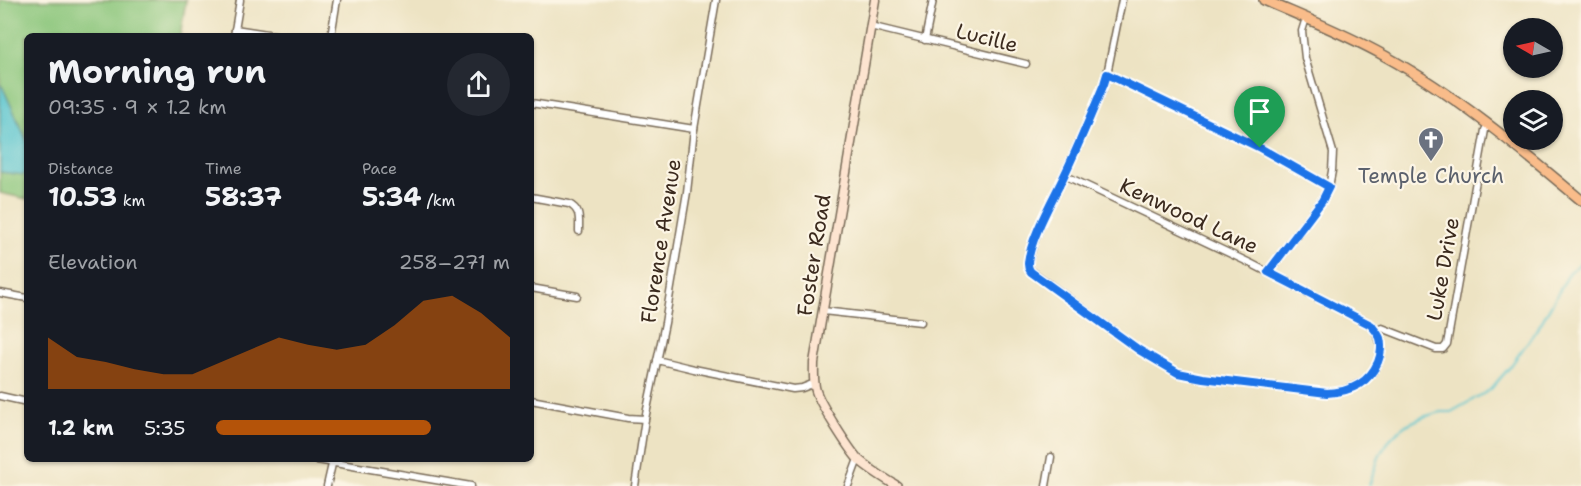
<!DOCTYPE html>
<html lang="en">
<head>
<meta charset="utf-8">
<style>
	:root { --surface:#171b24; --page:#242831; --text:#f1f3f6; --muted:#9ea1a6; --accent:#b45309 }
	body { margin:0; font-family:"Shantell Sans",sans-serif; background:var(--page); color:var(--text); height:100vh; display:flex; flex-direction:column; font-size:22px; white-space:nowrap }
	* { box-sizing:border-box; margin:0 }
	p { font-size:20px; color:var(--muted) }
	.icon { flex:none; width:33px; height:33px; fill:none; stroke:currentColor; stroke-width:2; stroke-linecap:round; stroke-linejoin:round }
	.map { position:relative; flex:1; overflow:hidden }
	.panel { position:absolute; left:24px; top:33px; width:510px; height:429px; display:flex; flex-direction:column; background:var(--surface); border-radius:9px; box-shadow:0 2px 4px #0004 }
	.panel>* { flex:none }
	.needle { width:39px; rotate:279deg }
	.fabs { position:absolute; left:1503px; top:18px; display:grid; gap:12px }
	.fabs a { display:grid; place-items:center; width:60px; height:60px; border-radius:50%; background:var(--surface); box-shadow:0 2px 4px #0004; font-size:30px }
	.pin { position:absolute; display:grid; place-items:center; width:51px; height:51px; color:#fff; margin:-62px -26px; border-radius:50% 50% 50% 0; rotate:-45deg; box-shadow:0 0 6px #0007 }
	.pin .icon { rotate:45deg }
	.round { display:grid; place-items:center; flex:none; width:63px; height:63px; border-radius:32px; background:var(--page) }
	.head { display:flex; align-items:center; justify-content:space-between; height:102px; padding:0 24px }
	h1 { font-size:33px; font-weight:700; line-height:45px }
	.metrics { display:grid; grid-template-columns:repeat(3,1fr); gap:9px; height:102px; padding:6px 24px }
	.metrics div { display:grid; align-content:center }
	.metrics b { font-size:26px; font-weight:700 }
	.metrics small { font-size:16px; font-weight:400 }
	.metrics p { font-size:16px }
	.chart { height:168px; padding:12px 24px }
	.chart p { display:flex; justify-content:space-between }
	.chart svg { width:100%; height:108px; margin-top:6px; fill:var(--accent); opacity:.7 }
	ul { padding:0 24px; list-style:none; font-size:20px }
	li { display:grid; grid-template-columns:96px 72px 1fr; align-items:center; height:45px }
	li i { height:15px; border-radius:8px; background:var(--accent) }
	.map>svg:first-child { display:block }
	.green { fill:#8bc67b; stroke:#63784c; stroke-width:1.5 }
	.water { fill:#58c5cf; stroke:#4a7876; stroke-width:1.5 }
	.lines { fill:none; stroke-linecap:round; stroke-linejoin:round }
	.stream { stroke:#58c5cf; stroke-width:2 }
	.street-casing { stroke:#796b58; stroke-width:9 }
	.secondary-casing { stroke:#796b58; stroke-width:11 }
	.primary-casing { stroke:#796b58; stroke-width:12 }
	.street { stroke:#fff; stroke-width:6 }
	.secondary { stroke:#fde4d0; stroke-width:8 }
	.primary { stroke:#f9bc8a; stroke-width:9 }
	.route-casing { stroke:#fff; stroke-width:12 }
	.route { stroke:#1a73e8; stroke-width:8 }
	.labels { text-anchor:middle; stroke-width:4.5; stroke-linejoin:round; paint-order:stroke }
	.street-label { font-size:21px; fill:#3b2a1e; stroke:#fcf5e5 }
	.worship-label { font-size:21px; fill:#5b616d; stroke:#fcf5e5 }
</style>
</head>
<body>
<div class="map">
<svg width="1581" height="486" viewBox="0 0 1581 486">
	<rect width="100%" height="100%" fill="#fcf5e5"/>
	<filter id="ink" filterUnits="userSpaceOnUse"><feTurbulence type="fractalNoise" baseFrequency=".0167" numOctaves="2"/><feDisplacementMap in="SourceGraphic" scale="12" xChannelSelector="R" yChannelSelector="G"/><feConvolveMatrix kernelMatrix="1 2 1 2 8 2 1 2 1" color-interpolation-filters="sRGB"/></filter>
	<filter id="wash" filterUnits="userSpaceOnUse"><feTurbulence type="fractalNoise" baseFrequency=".008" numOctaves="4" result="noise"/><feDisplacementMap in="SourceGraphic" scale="24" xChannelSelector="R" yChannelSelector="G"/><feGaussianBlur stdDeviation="1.35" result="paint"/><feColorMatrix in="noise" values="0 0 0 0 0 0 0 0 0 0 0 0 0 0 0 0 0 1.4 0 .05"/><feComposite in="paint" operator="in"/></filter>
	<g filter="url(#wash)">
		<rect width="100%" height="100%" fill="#ede3c3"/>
		<!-- green -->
		<polygon class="green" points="0,0 186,0 180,36 27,36 27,199 0,193"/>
		<!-- water -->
		<polygon class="water" points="0,84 3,88 27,141 27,171 24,175 0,172"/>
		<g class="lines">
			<!-- stream -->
			<polyline class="stream" points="1369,486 1380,454 1391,438 1398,431 1406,425 1423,417 1441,412 1451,412 1490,390 1510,367 1541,323 1570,272 1581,263"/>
		</g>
	</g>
	<g filter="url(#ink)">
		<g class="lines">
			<defs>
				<g id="street">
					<polyline points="870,26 1026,64"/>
					<polyline points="235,29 280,36"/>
					<polyline points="234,36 240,0"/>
					<polyline points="331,36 337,0"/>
					<polyline points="925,40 933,0"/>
					<polyline points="1107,74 1260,148 1329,187"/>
					<polyline points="531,103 694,129"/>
					<path d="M1064,175L1250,263L1371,325C1398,361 1363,391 1327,393L1203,378L1177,373L1139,350L1030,270L1028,263L1033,245L1041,223L1064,175L1105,84L1122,0"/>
					<path d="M531,197L569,204C581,210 579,219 579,231"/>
					<polyline points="1268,272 1322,200 1329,187 1332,171 1333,152 1305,58 1302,31 1306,18"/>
					<polyline points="531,288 577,296"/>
					<polyline points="0,293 27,298"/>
					<polyline points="823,311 921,322"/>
					<polyline points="1376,331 1382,328 1436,349 1443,349 1447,344 1485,130 1488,125"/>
					<polyline points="657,360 694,369 793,389 802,388 815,383"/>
					<polyline points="0,396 27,402"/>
					<polyline points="531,400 628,418 645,419"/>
					<polyline points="311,459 471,486"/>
					<polyline points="327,486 333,460"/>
					<polyline points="635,486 645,419 665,323 687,192 694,129 716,0"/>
					<polyline points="848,486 858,459"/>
					<polyline points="1046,486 1051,457"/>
				</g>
				<path id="secondary" d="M875,0L814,363C814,372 813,382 816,391C820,404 849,449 858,459C869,469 884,478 897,486"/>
				<path id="primary" d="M1264,0C1305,18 1346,34 1385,56C1456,95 1519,148 1581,200"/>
			</defs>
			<!-- street casing -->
			<use href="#street" class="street-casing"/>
			<!-- secondary casing -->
			<use href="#secondary" class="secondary-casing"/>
			<!-- primary casing -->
			<use href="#primary" class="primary-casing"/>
			<!-- street -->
			<use href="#street" class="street"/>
			<!-- secondary -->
			<use href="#secondary" class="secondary"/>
			<!-- primary -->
			<use href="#primary" class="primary"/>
		</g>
	</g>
	<g class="lines" filter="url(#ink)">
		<defs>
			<path id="route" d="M1107,74L1260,148L1329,187L1322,201L1268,272L1371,325C1374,329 1378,333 1380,338C1382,345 1381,355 1378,362C1369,383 1350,392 1327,393L1203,378L1178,373L1139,350L1031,272C1029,269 1028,269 1028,264C1029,241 1053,199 1063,178C1078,147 1091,115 1104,84Z"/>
		</defs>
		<!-- route casing -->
		<use href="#route" class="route-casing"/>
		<!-- route -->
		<use href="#route" class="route"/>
	</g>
	<!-- icons -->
	<defs>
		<symbol id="church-pin" viewBox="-11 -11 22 30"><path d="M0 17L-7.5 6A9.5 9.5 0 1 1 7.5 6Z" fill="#6b7280" stroke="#fcf5e5"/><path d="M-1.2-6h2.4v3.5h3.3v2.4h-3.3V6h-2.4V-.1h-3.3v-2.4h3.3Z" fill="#fff"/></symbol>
	</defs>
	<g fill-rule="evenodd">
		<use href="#church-pin" x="1416" y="125" width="30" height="40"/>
	</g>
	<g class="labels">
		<!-- street labels -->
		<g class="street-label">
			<text transform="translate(987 38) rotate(14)" y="7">Lucille</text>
			<text transform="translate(1189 216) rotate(25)" y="7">Kenwood Lane</text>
			<text transform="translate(661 241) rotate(-81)" y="7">Florence Avenue</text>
			<text transform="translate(814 255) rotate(-81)" y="7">Foster Road</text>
			<text transform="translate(1443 269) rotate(-80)" y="7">Luke Drive</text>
		</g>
		<!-- worship labels -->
		<g class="worship-label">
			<text x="1431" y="183">Temple Church</text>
		</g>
	</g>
</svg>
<div class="fabs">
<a><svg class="needle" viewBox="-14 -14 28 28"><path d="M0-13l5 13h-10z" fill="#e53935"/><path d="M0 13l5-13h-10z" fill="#9ea1a6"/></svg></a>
<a><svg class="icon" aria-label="layers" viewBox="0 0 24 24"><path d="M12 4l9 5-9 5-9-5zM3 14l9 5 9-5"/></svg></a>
</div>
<div class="pin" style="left:1260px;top:148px;background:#1e9e55"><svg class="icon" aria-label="arrive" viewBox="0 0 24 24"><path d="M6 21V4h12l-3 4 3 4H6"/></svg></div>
<section class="panel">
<div class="head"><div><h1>Morning run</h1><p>09:35 · 9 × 1.2 km</p></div><a class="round"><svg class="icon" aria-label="share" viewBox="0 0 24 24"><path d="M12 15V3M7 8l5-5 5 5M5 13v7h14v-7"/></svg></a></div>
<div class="metrics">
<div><p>Distance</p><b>10.53<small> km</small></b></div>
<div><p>Time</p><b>58:37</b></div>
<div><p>Pace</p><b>5:34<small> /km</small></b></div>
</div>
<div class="chart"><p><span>Elevation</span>258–271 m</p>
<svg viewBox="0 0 160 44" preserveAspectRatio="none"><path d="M0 44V23L10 31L20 33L30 36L40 38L50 38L60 33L70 28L80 23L90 26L100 28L110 26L120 18L130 8L140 6L150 13L160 23V44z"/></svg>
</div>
<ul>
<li><b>1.2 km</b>5:35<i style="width:73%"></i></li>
</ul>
</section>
</div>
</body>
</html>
